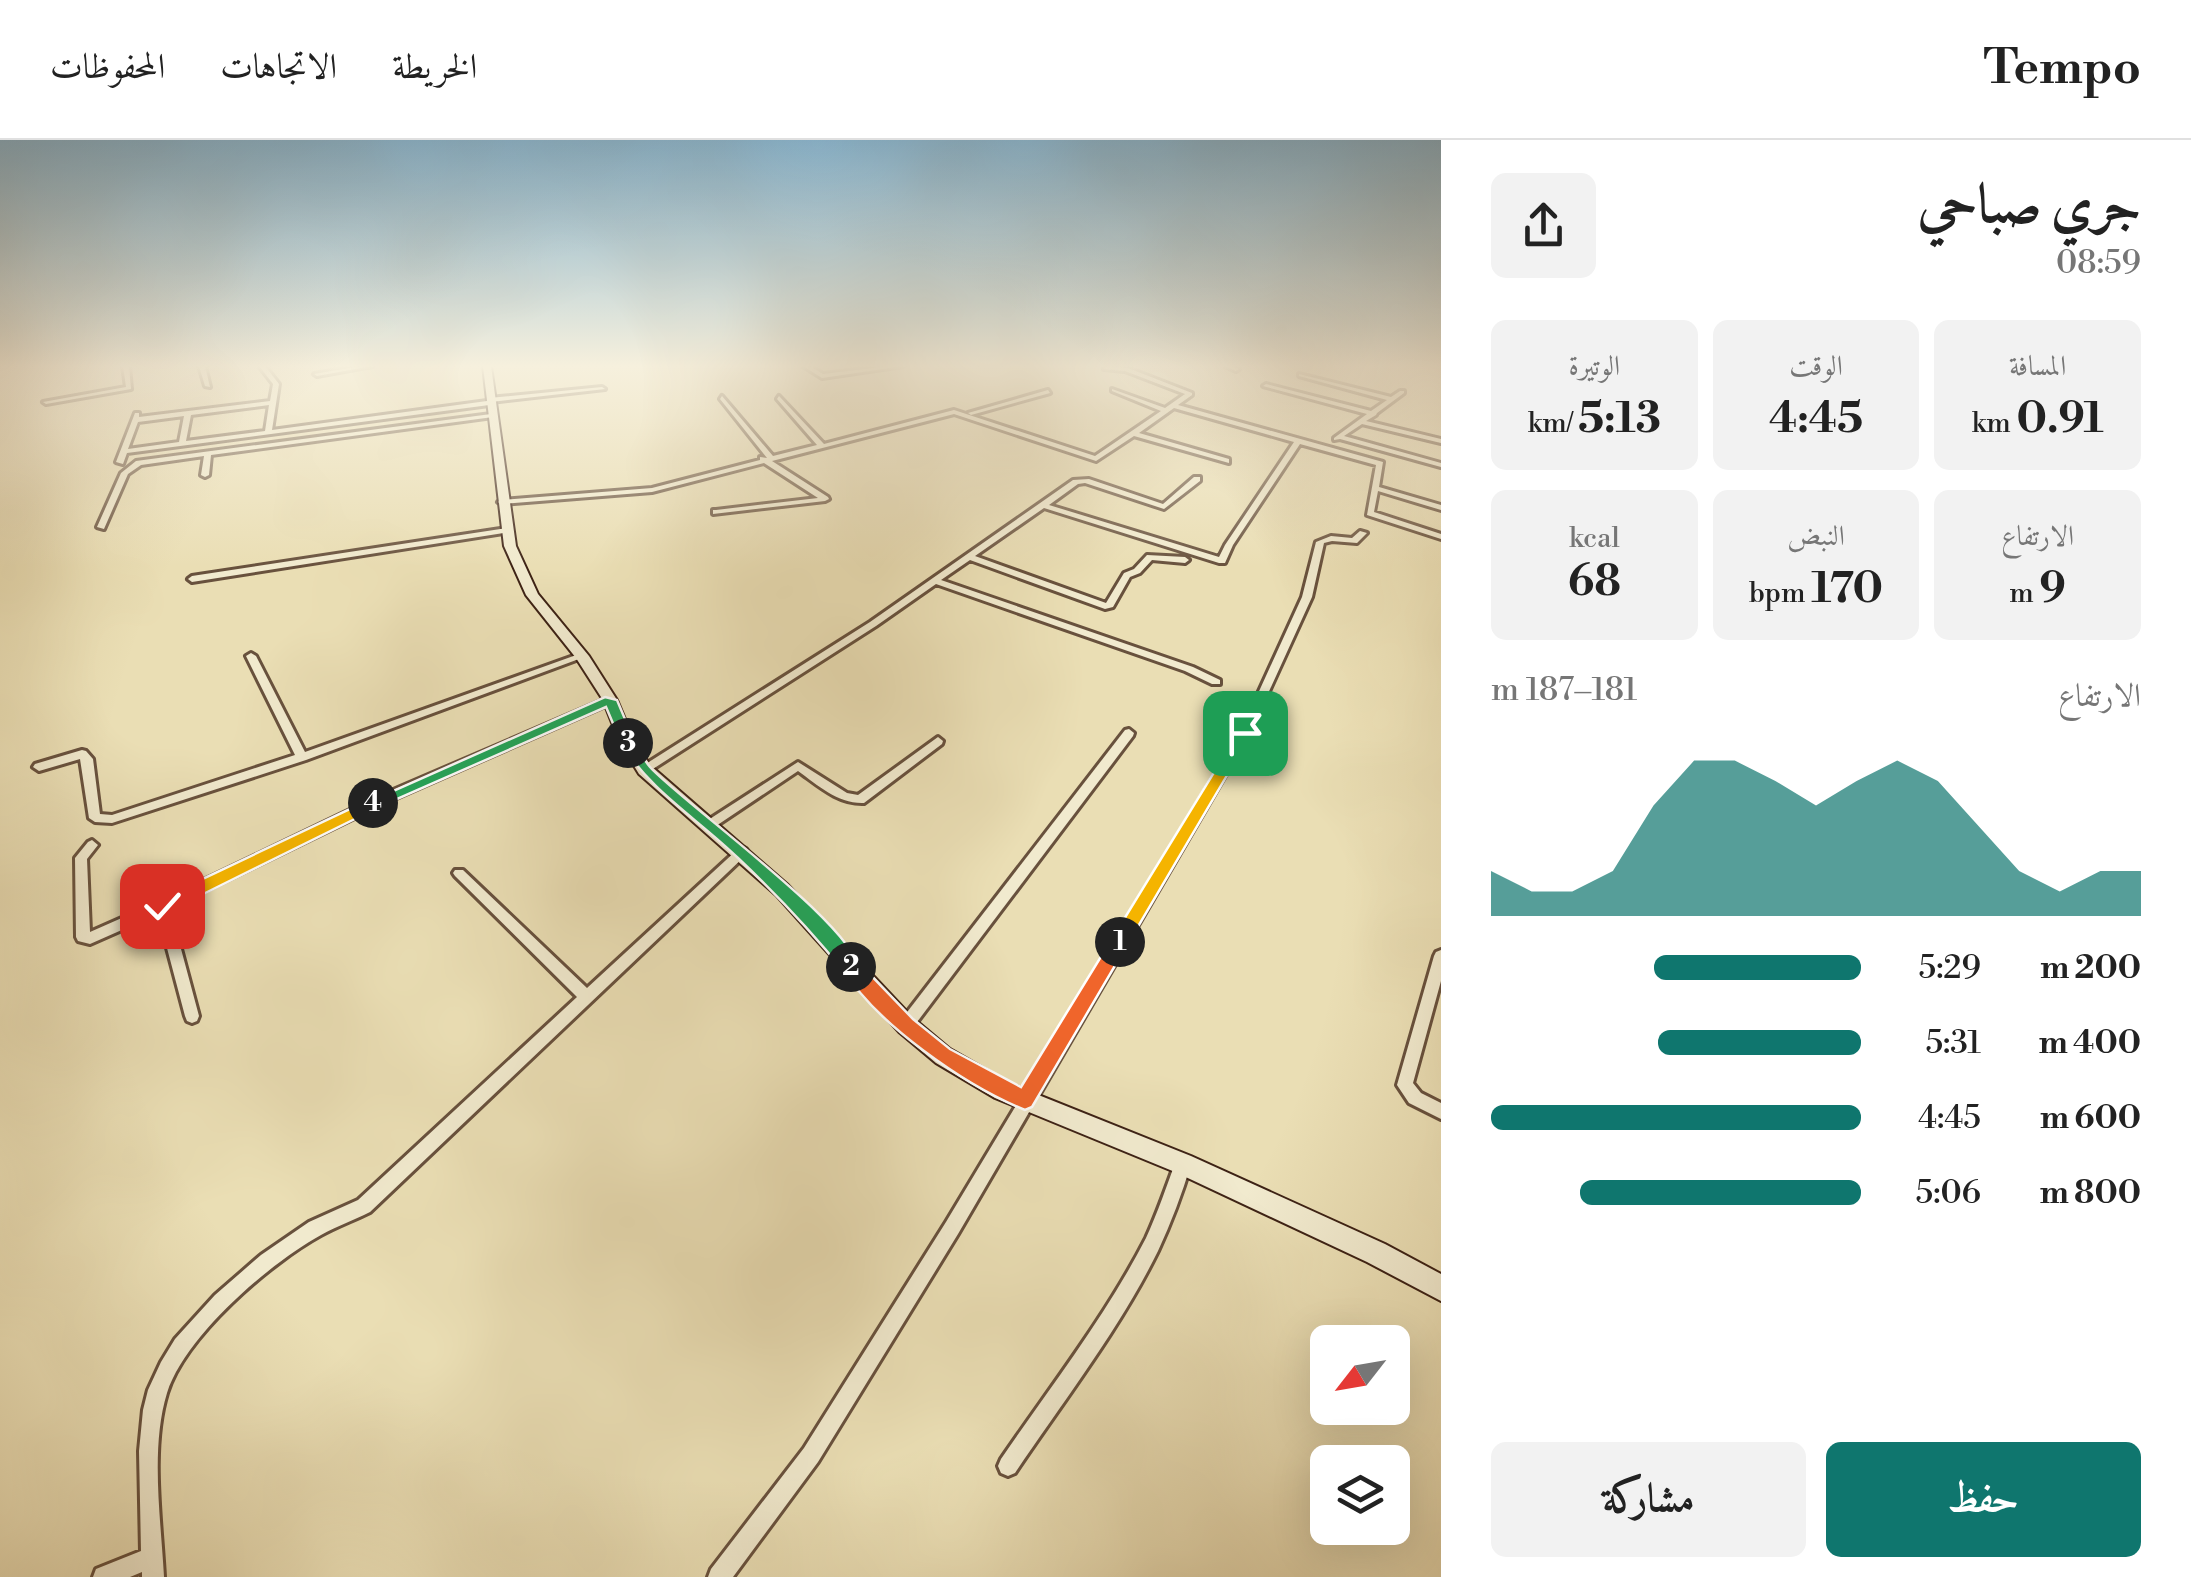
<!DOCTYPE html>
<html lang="ar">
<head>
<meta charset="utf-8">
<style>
	:root { --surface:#fff; --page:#f2f2f2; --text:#222; --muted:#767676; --line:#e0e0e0; --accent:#0f766e }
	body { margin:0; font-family:"Libre Bodoni",Amiri,serif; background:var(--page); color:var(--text); direction:rtl; height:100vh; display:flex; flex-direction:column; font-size:38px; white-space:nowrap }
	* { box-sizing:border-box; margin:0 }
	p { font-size:32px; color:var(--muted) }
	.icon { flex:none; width:55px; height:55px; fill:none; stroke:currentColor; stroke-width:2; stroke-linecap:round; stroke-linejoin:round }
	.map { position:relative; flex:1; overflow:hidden; direction:ltr }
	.side { display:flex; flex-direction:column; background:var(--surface); width:750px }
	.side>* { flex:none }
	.needle { width:65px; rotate:239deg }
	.tools { position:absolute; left:1310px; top:1185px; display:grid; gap:20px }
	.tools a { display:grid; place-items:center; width:100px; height:100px; border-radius:15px; background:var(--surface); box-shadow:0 10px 40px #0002; font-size:50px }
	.pin { position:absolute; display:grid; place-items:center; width:85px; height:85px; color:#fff; margin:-42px; border-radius:20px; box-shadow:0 5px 15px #0006 }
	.km { position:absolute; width:50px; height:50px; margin:-25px; border-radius:50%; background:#222; color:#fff; font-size:28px; line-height:50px; text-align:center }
	.round { display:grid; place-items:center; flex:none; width:105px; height:105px; border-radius:15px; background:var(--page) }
	.head { display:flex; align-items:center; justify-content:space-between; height:170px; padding:0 50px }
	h1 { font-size:55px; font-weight:800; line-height:75px }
	.figures { display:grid; grid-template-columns:repeat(3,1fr); gap:15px; height:170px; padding:10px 50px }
	.figures div { display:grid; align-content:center; border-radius:15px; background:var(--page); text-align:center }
	.figures b { font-size:42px; font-weight:800 }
	.figures small { font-size:28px; font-weight:400 }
	.figures p { font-size:28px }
	.chart { height:280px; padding:20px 50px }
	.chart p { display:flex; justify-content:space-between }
	.chart svg { width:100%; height:180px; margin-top:10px; fill:var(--accent); opacity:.7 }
	.action { display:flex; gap:20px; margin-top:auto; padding:20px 50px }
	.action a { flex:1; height:115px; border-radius:15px; background:var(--accent); color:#fff; font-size:40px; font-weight:800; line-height:115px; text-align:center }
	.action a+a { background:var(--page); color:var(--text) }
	ul { padding:0 50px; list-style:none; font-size:32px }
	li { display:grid; grid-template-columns:160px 120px 1fr; align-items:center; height:75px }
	li i { height:25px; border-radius:12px; background:var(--accent) }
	header { display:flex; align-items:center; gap:60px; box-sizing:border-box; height:140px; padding:0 50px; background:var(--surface); border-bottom:2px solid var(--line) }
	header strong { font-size:48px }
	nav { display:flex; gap:55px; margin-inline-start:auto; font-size:35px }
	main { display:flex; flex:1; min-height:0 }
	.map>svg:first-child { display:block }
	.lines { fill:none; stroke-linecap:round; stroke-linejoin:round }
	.minor-casing { stroke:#68513d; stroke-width:6 }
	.secondary-casing { stroke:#3d2215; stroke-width:4 }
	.minor { fill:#f1eace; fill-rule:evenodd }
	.secondary { fill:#f1eace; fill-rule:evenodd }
	.split-1 { fill:#f5b400; stroke:#fff; stroke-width:2.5 }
	.split-2 { fill:#f0652b; stroke:#fff; stroke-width:2.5 }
	.split-3 { fill:#22a559; stroke:#fff; stroke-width:2.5 }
	.split-4 { fill:#22a559; stroke:#fff; stroke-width:2.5 }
	.split-5 { fill:#f5b400; stroke:#fff; stroke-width:2.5 }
</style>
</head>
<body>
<header>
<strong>Tempo</strong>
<nav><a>الخريطة</a><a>الاتجاهات</a><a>المحفوظات</a></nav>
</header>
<main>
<section class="side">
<div class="head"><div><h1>جري صباحي</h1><p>08:59</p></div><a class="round"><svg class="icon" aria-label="share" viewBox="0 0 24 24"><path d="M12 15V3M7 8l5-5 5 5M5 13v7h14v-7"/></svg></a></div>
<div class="figures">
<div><p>المسافة</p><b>0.91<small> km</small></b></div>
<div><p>الوقت</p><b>4:45</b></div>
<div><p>الوتيرة</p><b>5:13<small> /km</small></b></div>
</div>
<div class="figures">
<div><p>الارتفاع</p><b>9<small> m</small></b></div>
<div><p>النبض</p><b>170<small> bpm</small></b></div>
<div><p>kcal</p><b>68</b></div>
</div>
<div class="chart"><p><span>الارتفاع</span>181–187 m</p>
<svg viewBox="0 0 160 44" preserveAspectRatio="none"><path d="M0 44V33L10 38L20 38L30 33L40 17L50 6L60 6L70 11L80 17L90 11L100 6L110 11L120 22L130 33L140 38L150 33L160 33V44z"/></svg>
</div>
<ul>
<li><b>200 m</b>5:29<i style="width:56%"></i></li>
<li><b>400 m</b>5:31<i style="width:55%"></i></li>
<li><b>600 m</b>4:45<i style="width:100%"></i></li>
<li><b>800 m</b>5:06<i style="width:76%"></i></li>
</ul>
<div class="action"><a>حفظ</a><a>مشاركة</a></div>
</section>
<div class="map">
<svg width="1441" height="1437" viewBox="0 0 1441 1437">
	<rect width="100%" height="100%" fill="#eadeb4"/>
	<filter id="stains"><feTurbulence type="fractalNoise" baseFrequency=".002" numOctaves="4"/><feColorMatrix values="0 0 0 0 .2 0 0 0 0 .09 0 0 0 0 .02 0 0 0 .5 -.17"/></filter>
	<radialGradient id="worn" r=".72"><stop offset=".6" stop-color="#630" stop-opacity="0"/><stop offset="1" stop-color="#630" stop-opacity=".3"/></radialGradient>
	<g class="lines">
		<defs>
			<g id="minor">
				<polygon points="123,226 129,226 131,249 46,264 43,262 126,247"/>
				<polygon points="199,226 205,226 210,247 205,246"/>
				<path d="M259,226H265L279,244L272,290L487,261L489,258L602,247L605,249L491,262L489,265L127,313L123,324L116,322L135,273H139V277L270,261L273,244ZM269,265L265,291L186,301L191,275ZM184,276L179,302L128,309L138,282Z"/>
				<polygon points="360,226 372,226 317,236 314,234"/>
				<polygon points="803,226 810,226 823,234 889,226 903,226 822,238"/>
				<polygon points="1106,226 1128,228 1192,253 1192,255 1178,265 1383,322 1379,347 1441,365 1441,370 1378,351 1374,372 1441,394 1441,399 1367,375 1376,325 1300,304 1233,405 1225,423 1219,423 1044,368 975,416 1106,463 1124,433 1134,429 1147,415 1185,417 1189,420 1185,423 1152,420 1140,433 1130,437 1113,467 1105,469 970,420 941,440 1193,527 1220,540 1220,544 1212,544 1185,531 936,444 876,486 645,634 639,630 641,627 870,482 1073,340 1089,339 1163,364 1194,337 1200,337 1200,341 1164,369 1085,343 1078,344 1049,365 1219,417 1225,405 1294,302 1174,268 1139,293 1229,319 1229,323 1134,296 1096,321 954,274 772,321 828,357 829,359 825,361 713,374 713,370 716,370 818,358 764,323 652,352 502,364 498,362 502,360 652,348 760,320 760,317 767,318 720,259 722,256 773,316 817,305 777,259 779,256 824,304 954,270 1095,316 1161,271 1112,251 1112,249 1165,268 1185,254 1125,231 1104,229"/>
				<polygon points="1225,226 1232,226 1239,229 1236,231"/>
				<polygon points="1299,234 1391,257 1400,251 1404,251 1404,253 1377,273 1376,275 1366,281 1441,299 1441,303 1362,284 1344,296 1441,323 1441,327 1340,299 1334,300 1334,298 1367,274 1263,246 1266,244 1371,271 1387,260 1299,236"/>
				<polygon points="1048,250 1050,253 971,275 968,273"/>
				<polygon points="491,274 494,276 493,277 211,315 209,335 205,337 201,335 204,316 141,325 128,334 104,389 97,387 121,333 136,321"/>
				<polygon points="507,388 511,390 510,392 192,442 188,439 192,436"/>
				<polygon points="1360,391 1367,393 1357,403 1332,401 1324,403 1312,457 1250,593 958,1094 818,1322 733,1437 708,1437 711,1429 804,1308 946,1082 1240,593 1302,457 1316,402 1331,396 1352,398"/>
				<polygon points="251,513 256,516 305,612 579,514 585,514 587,516 306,620 112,683 95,682 89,678 80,619 39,631 33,627 35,624 82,610 86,611 93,619 100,674 112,675 295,615 246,516"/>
				<polygon points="610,557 614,558 614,562 385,663 170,768 199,876 197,881 192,883 187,881 185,876 158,774 90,804 78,801 76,797 75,718 88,702 92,700 98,705 87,719 90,792 158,762 377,657"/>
				<polygon points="1129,589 1134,593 1133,596 911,890 906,892 901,890 899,885 901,880 1125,590"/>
				<path d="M938,597L943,601L942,604L864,663C838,664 819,646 798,631L713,688L709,689L703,685L705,682L798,622L847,653L858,655Z"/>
				<path d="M742,707L746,709L748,712L746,715L370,1072C354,1080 337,1086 321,1095C270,1123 185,1196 167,1253C150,1308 161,1380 164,1437H142V1432L130,1437H93L96,1429L141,1411L139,1311L143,1270L148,1250L161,1222L175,1199L215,1155L261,1115L309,1082L358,1060L577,857L455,736L453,733L455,730H463L587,848L738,709Z"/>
				<polygon points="1441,810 1441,841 1413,943 1421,953 1441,963 1441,979 1409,963 1397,945 1434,816 1436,812"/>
				<path d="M1183,1016L1189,1018L1191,1024C1182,1054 1171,1083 1158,1111C1119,1190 1064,1260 1015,1333L1008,1336L1001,1333L998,1326L1001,1319C1051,1246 1106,1176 1146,1098C1158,1072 1167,1045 1177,1018Z"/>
			</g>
			<polygon id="secondary" points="483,226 491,226 516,406 538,454 589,516 617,560 635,603 651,626 788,745 913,878 950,909 1011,944 1191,1016 1385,1104 1441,1134 1441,1161 1367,1122 1175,1032 995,958 936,923 899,892 776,755 639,634 620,603 603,560 576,518 526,455 504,406"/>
		</defs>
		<!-- minor casing -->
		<use href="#minor" class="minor-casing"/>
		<!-- secondary casing -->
		<use href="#secondary" class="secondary-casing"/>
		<!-- minor -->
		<use href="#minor" class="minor"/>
		<!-- secondary -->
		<use href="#secondary" class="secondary"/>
	</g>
	<!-- sky -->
	<linearGradient id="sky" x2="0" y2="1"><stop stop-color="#88b7d3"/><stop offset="0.53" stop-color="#f6f0dd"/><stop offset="1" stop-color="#f6f0dd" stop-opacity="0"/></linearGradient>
	<rect width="1441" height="427" fill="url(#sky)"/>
	<!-- split-1 -->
	<polygon class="split-1" points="1245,588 1252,593 1126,807 1113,807 1113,797 1240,590"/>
	<!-- split-2 -->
	<path class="split-2" d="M1120,795L1128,802L1126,807L1032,967L1025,970C966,946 874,883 842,827L851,820L858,822L913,879L950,909L1021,947L1113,797Z"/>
	<!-- split-3 -->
	<path class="split-3" d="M628,599L633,600C639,608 643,619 650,627C679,660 868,795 858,833H845C812,792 776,754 738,718C698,679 650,651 621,603Z"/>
	<!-- split-4 -->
	<polygon class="split-4" points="605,557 617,560 635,603 633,607 623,607 606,567 379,667 368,667 366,663"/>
	<!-- split-5 -->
	<polygon class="split-5" points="373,658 379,659 379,667 169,771 156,771 154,766 156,761"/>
	<rect width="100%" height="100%" filter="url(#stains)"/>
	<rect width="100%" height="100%" fill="url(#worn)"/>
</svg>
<div class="tools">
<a><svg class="needle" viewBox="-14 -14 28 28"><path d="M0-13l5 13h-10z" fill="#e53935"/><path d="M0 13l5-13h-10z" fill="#767676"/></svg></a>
<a><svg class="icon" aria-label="layers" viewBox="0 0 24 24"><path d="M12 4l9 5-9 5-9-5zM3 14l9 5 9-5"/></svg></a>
</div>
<div class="pin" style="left:1245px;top:593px;background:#1e9e55"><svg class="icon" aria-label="arrive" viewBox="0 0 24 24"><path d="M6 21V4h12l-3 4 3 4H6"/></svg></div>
<div class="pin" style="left:162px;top:766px;background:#d93025"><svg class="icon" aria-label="check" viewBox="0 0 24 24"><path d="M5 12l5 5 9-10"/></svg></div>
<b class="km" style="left:1120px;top:802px">1</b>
<b class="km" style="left:851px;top:827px">2</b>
<b class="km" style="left:628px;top:603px">3</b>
<b class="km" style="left:373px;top:663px">4</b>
</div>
</main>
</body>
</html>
